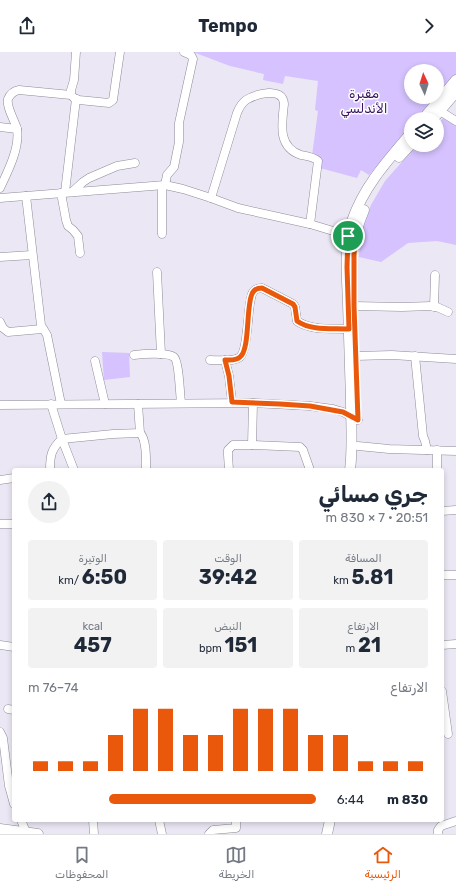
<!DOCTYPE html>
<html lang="ar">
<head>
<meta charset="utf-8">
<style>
	:root { --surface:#fff; --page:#f2f2f3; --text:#1f2937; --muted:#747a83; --line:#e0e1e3; --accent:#ea580c }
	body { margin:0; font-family:Rubik,"Noto Sans Arabic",sans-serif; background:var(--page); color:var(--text); direction:rtl; height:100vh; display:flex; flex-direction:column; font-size:15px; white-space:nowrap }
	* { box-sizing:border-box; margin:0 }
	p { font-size:13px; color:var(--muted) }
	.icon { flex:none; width:22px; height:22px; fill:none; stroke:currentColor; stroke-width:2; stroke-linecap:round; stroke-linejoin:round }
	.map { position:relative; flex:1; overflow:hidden; direction:ltr }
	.side { position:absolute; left:12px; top:416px; width:432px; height:354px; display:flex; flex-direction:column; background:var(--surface); border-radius:4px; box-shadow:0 2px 6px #0003; direction:rtl }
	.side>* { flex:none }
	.needle { width:26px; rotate:356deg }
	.controls { position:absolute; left:404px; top:12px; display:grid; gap:8px }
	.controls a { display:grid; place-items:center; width:40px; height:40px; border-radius:50%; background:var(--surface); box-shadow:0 2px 6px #0003; font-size:20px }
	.pin { position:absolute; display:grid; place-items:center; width:34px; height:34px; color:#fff; margin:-17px; border:2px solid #fff; border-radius:50%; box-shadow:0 1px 4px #0007 }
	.round { display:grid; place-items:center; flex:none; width:42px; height:42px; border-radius:21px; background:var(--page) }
	.head { display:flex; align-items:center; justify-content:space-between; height:68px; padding:0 16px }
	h1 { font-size:22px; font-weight:700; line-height:30px }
	.figures { display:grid; grid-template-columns:repeat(3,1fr); gap:6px; height:68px; padding:4px 16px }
	.figures div { display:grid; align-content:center; border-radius:4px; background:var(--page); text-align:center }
	.figures b { font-size:20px; font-weight:700 }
	.figures small { font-size:11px; font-weight:400 }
	.figures p { font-size:11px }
	.chart { height:112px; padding:8px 16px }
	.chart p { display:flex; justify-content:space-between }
	.chart svg { width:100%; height:72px; margin-top:4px; stroke:var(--accent); stroke-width:6 }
	ul { padding:0 16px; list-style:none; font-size:13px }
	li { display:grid; grid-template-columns:64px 48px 1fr; align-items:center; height:30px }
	li i { height:10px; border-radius:5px; background:var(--accent) }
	header { display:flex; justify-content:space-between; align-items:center; height:52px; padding:0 16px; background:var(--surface); font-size:18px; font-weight:700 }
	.menu { display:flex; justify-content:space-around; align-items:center; height:56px; border-top:1px solid var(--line); background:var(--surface); font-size:11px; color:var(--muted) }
	.menu a { display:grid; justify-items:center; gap:2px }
	.menu .current { color:var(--accent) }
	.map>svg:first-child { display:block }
	.green { fill:#d5c2fe }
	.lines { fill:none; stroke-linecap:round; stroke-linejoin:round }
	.minor-casing { stroke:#8e8b97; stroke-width:9 }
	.major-casing { stroke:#8e8b97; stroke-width:11 }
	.minor { stroke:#fff; stroke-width:8 }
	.major { stroke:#fff; stroke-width:10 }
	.route-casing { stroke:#fff; stroke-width:8 }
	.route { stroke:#ea580c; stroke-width:5 }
	.labels { text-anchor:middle; stroke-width:3; stroke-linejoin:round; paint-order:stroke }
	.park-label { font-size:13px; fill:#371360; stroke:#fff }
</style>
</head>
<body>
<header><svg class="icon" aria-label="forward" viewBox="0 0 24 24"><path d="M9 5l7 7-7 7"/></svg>Tempo<svg class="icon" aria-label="share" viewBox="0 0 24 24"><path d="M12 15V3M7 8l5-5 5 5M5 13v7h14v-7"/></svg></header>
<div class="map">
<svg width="456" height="782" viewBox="0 0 456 782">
	<rect width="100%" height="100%" fill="#ebe7f4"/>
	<!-- green -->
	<g class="green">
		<polygon points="193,0 456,0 456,22 452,28 437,44 437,19 411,19 411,45 437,45 417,67 411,67 411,74 369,123 361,118 357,126 320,116 322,106 312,104 318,59 315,58 318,29 285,24 283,32 263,28 264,22 230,14"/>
		<polygon points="444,65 456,73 456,193 437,189 408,191 381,210 359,205 361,180 371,153 385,129 417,93 437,93 437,73"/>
		<polygon points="102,300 129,301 130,325 104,328"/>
	</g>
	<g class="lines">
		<defs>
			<g id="minor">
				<polyline points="76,0 74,28 71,38 71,43 74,46 79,48 109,51 113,48 120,0"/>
				<polyline points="440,59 456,69"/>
				<polyline points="0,75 17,77"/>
				<polyline points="165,133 167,123 174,115 179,90 179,71 193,7 191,3 184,0"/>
				<polyline points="162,134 162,182"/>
				<path d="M0,136C8,119 20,96 17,77C15,69 6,55 8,47C10,42 14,39 19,38L71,43"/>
				<polyline points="65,140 76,47"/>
				<polyline points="72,140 83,130 89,126 117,114 135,111"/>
				<polyline points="61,141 66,168 68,174 73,178 78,184 80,201"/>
				<polyline points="26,144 41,273 47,283 61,352"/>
				<polyline points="0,146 165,133 183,137 211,146 238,156 310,172 353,185"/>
				<path d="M211,146L237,61C239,56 242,51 246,48C256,42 283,34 284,52C282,71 277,95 301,103C307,104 314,105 318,109L310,172"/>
				<polyline points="0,205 32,203"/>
				<polyline points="157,220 161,302"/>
				<polyline points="354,254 402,255 431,254 437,255 448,260"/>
				<polyline points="434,255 435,223"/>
				<polyline points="0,270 3,276 8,280 42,277"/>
				<path d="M134,303C142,302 167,300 174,305C179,309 180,343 181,351"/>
				<polyline points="356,304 392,303 456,307"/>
				<polyline points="415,304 423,384 425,389 427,398"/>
				<path d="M210,308C217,308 234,310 240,305C247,300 248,262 250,251C251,248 251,244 252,242C254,237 258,236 262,236L293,252L295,255L297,269C311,279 332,276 349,277"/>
				<polyline points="225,308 229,324 232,350"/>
				<polyline points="95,309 105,352"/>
				<polyline points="51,352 62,387 74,418"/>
				<polyline points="0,353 253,351 310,354 333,357 343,360 358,368"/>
				<path d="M140,381C147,388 146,408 146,418"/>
				<polyline points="252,393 253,351"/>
				<polyline points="358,394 389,397 456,399"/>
				<polyline points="437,398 437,418"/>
				<path d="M50,418C50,404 51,397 62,387L113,382L140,381L138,352"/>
				<polyline points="229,418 228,403 228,398 233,393 252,393 300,395 303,398 310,418"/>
				<polyline points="0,428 14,426"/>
				<polyline points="442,459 456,458"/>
				<polyline points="0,472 14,472"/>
				<polyline points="442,523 456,523"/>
				<polyline points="0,593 14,595"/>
				<polyline points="442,593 456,592"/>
				<polyline points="442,639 448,682"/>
				<polyline points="8,657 14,658"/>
				<polyline points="0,680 3,686 9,734 14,752"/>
				<polyline points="21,768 26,780"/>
				<polyline points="93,768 94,782"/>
				<polyline points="159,768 162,782"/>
				<polyline points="209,782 213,778 236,776 236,768"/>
				<polyline points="438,782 438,778 441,774 456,769"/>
			</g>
			<g id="major">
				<polyline points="423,67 456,28"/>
				<polyline points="433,67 456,40"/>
				<polyline points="399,105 411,92"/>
				<path d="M354,194C355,181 359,170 364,158"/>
				<path d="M350,418C353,395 351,371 351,348C350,316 349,283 348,251C347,225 344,194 352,169C364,134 388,108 411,81"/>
				<polyline points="0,777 38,782"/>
				<polyline points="327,782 330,768"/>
			</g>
		</defs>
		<!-- minor casing -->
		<use href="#minor" class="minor-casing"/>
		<!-- major casing -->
		<use href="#major" class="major-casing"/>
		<!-- minor -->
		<use href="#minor" class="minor"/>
		<!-- major -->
		<use href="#major" class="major"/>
	</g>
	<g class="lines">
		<defs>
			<path id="route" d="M348,184L355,185L354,204V254L358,368L343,360L310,354L280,352L232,350L229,324L225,308C230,308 236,309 240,305C250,298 246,254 252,242C254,237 258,236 262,236L293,252L295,255L297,269C311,279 332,276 349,277L347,215Z"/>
		</defs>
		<!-- route casing -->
		<use href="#route" class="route-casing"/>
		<!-- route -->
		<use href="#route" class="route"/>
	</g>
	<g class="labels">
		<!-- park labels -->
		<g class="park-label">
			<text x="364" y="46">مقبرة<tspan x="364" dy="15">الأندلسي</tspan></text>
		</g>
	</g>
</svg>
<div class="controls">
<a><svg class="needle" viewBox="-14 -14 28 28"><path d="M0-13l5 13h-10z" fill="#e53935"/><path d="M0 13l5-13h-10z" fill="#747a83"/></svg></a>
<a><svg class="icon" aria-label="layers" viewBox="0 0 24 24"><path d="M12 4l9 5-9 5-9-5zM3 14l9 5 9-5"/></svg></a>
</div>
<div class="pin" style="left:348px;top:184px;background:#1e9e55"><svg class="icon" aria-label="arrive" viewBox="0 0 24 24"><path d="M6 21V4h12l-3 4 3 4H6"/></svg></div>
<section class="side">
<div class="head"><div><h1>جري مسائي</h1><p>20:51 · 7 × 830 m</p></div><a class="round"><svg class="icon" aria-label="share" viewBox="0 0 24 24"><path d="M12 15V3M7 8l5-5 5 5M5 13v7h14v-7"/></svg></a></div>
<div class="figures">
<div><p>المسافة</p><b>5.81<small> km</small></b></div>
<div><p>الوقت</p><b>39:42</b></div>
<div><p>الوتيرة</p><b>6:50<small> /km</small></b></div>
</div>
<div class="figures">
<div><p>الارتفاع</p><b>21<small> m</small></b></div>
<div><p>النبض</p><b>151<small> bpm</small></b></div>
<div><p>kcal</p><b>457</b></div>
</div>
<div class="chart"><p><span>الارتفاع</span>74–76 m</p>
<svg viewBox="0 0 160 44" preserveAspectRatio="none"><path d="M5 44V38M15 44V38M25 44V38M35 44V22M45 44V6M55 44V6M65 44V22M75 44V22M85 44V6M95 44V6M105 44V6M115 44V22M125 44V22M135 44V38M145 44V38M155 44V38"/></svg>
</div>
<ul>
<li><b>830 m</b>6:44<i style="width:72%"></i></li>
</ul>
</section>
</div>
<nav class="menu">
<a class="current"><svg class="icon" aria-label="home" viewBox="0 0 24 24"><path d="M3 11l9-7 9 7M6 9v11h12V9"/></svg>الرئيسية</a>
<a><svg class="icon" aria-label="map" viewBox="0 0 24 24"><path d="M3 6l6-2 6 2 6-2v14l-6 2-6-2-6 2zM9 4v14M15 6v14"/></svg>الخريطة</a>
<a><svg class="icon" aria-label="saved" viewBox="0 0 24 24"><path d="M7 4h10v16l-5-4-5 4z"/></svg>المحفوظات</a>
</nav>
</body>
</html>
